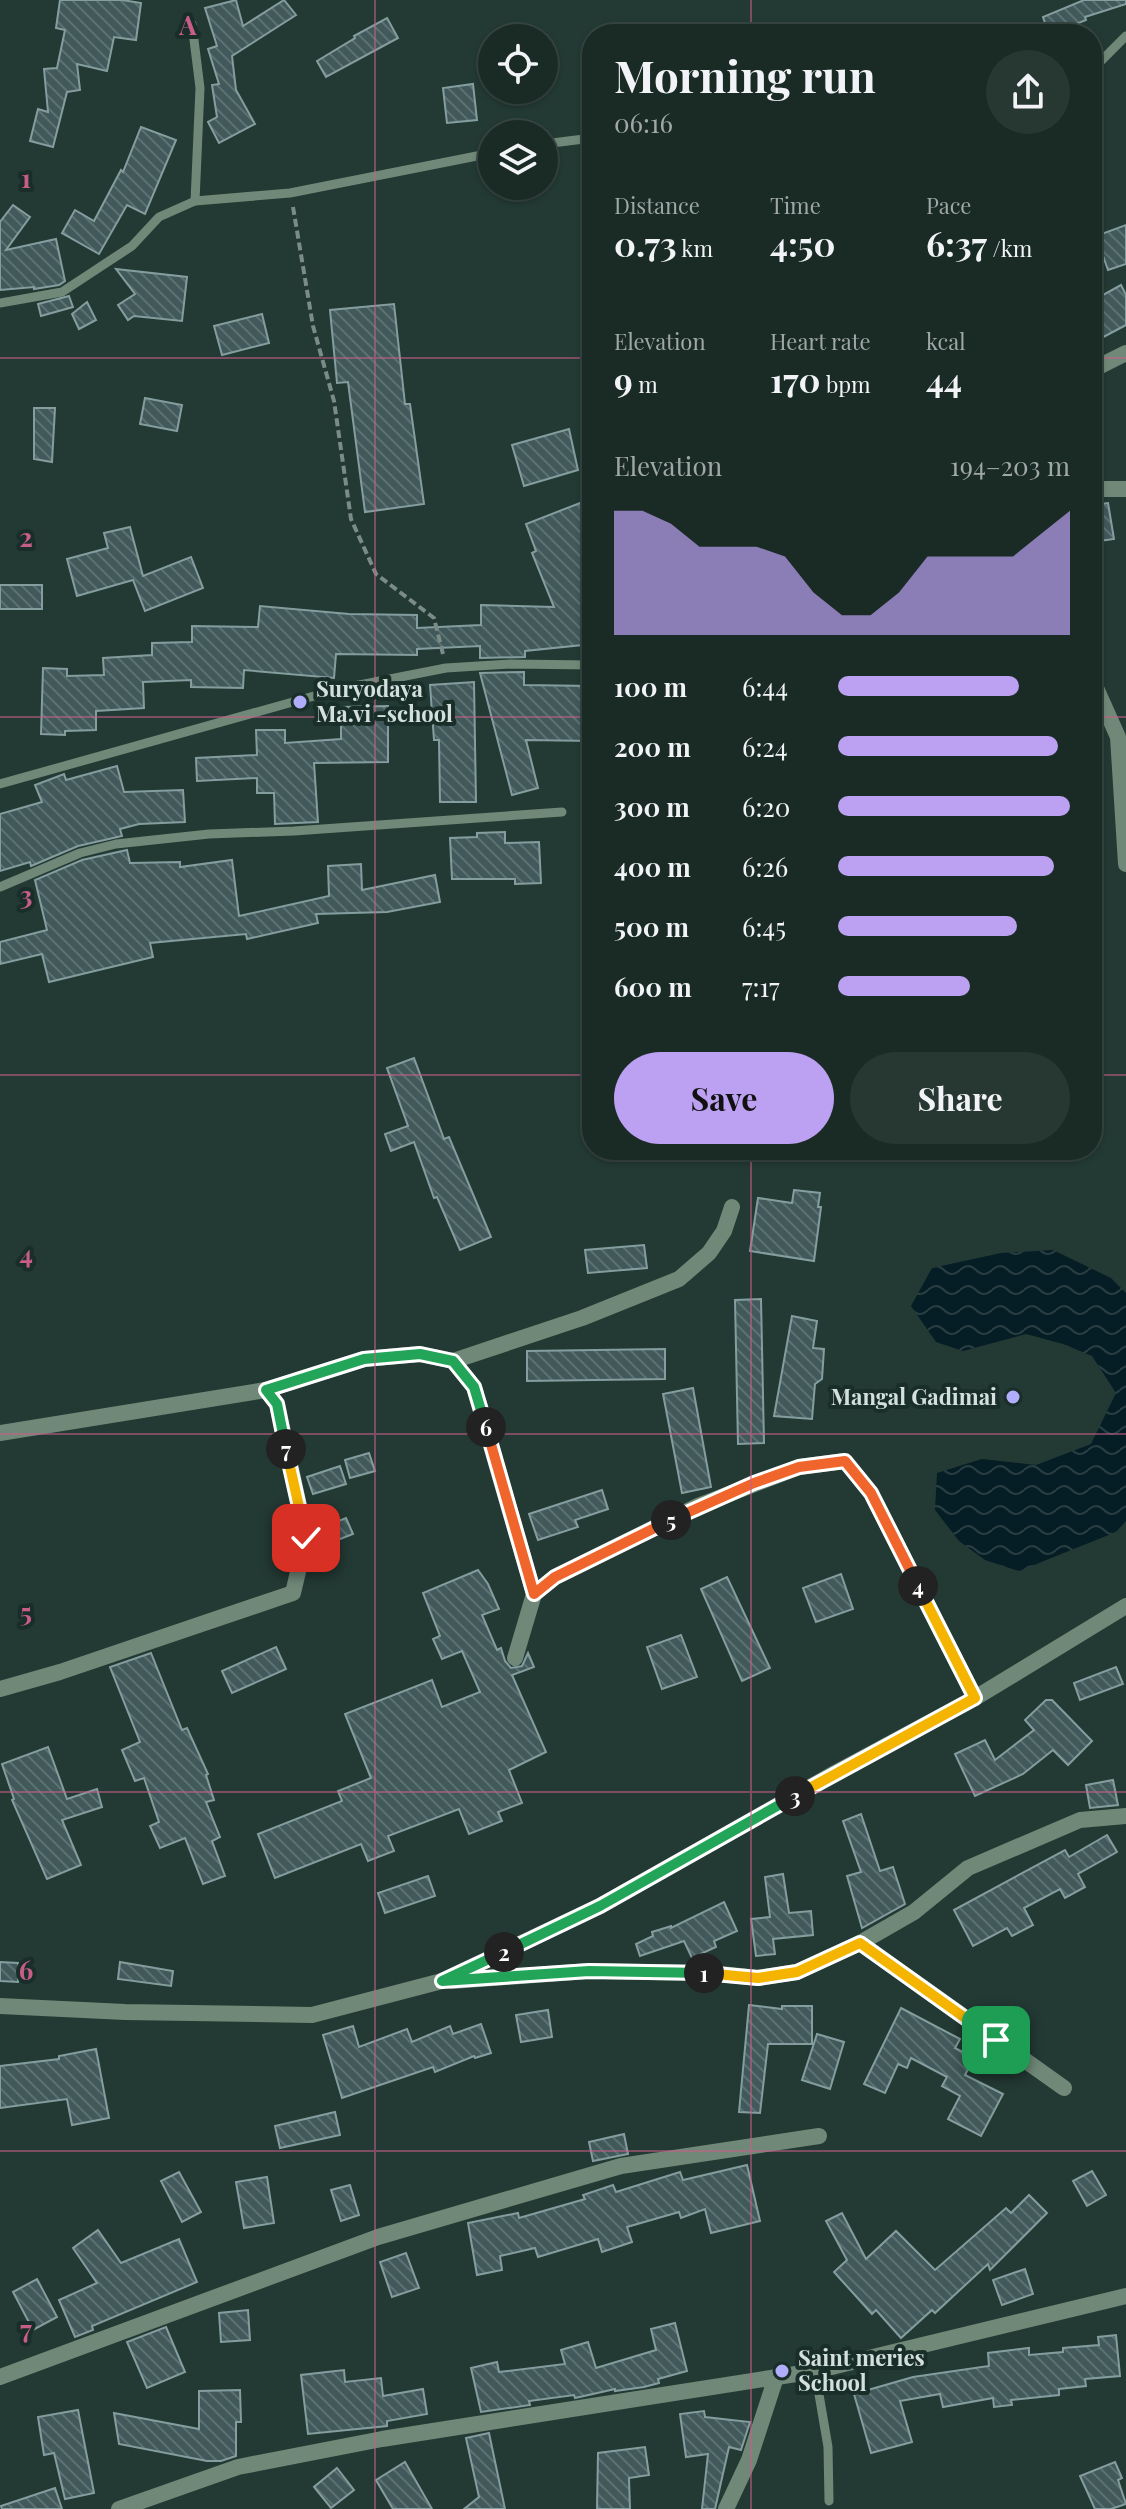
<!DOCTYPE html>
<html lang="en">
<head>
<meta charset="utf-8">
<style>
	:root { --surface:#1a2b26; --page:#273732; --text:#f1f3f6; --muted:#9fa7a7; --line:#384743; --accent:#bca0f2 }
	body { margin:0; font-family:"Playfair Display",serif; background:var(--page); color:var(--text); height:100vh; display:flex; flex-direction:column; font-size:30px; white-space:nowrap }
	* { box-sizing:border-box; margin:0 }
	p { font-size:26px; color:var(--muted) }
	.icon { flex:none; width:44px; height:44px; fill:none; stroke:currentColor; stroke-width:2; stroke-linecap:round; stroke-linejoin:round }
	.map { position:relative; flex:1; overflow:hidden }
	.details { position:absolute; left:582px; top:24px; width:520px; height:1136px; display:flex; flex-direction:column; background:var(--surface); border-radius:32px; box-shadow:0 2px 6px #0004,0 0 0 2px var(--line) }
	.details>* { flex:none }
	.controls { position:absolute; left:478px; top:24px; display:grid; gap:16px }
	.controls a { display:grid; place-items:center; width:80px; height:80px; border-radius:50%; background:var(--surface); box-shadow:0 2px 6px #0004,0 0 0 2px var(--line); font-size:40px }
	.pin { position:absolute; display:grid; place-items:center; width:68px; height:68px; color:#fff; margin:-34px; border-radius:16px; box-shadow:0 4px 12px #0006 }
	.km { position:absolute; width:40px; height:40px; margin:-20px; border-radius:50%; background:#222; color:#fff; font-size:22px; line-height:40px; text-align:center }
	.round { display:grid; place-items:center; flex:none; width:84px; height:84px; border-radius:42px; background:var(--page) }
	.overview { display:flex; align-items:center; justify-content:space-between; height:136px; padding:0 32px }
	h1 { font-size:44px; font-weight:700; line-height:60px }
	.stats { display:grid; grid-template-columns:repeat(3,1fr); gap:12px; height:136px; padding:8px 32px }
	.stats div { display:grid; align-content:center }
	.stats b { font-size:34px; font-weight:700 }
	.stats small { font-size:22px; font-weight:400 }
	.stats p { font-size:22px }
	.chart { height:224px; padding:16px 32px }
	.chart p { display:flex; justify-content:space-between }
	.chart svg { width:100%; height:144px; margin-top:8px; fill:var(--accent); opacity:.7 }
	.action { display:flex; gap:16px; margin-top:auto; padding:16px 32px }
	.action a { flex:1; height:92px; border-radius:48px; background:var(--accent); color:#111; font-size:32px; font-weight:700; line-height:92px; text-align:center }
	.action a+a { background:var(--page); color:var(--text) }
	ul { padding:0 32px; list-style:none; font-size:26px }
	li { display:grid; grid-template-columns:128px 96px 1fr; align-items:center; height:60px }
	li i { height:20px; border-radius:10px; background:var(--accent) }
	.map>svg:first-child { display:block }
	.water { fill:url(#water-waves) }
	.building { fill:url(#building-back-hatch); stroke:#849e9f; stroke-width:2 }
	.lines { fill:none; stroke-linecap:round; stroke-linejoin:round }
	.path { stroke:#7b8c88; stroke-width:4; stroke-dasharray:8 4; stroke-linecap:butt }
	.lane { stroke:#708878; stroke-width:9 }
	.street { stroke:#708878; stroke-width:16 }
	.split-1-casing { stroke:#fff; stroke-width:16 }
	.split-2-casing { stroke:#fff; stroke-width:16 }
	.split-3-casing { stroke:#fff; stroke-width:16 }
	.split-4-casing { stroke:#fff; stroke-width:16 }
	.split-5-casing { stroke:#fff; stroke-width:16 }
	.split-6-casing { stroke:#fff; stroke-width:16 }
	.split-7-casing { stroke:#fff; stroke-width:16 }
	.split-8-casing { stroke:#fff; stroke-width:16 }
	.split-1 { stroke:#f5b400; stroke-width:10 }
	.split-2 { stroke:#22a559; stroke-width:10 }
	.split-3 { stroke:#22a559; stroke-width:10 }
	.split-4 { stroke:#f5b400; stroke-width:10 }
	.split-5 { stroke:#f0652b; stroke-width:10 }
	.split-6 { stroke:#f0652b; stroke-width:10 }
	.split-7 { stroke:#22a559; stroke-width:10 }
	.split-8 { stroke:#f5b400; stroke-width:10 }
	.grid { fill:none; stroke:#c85e88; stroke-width:2; stroke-opacity:0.55 }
	.poi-dot { fill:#b0aefa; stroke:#192e29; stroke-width:3 }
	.labels { text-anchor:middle; stroke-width:8; stroke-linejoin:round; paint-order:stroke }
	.poi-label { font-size:22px; font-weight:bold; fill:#d3e0dd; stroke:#192e29; text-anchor:start }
	.grid-label { font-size:26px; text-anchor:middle; font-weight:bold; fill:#c85e88; stroke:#192e29; stroke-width:8; stroke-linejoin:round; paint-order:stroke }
</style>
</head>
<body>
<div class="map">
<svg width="1126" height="2509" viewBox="0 0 1126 2509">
	<defs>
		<pattern id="water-waves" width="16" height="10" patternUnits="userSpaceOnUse" patternTransform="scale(2)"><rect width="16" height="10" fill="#051d24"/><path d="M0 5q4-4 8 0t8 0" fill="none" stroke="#293e43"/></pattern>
		<pattern id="building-back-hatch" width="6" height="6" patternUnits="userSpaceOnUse" patternTransform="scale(2)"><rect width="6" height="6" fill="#41595a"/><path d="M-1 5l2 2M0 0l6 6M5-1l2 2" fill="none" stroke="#5c7171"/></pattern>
	</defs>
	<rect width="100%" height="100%" fill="#233933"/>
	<!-- water -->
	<polygon class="water" points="1053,1250 1111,1278 1126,1293 1126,1521 1116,1532 1019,1571 985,1560 959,1541 935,1510 937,1473 982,1459 1036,1465 1091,1444 1116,1393 1092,1356 1063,1344 1026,1334 963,1351 936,1342 911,1306 932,1268 1001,1253"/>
	<!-- building -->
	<g class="building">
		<polygon points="60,0 122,0 141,3 136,40 114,37 107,71 77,64 80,90 67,92 53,147 30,141 38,109 48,112 44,69 57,68 65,30 56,28"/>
		<polygon points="236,0 243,26 284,0 296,15 232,56 236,90 255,124 219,143 208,122 217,117 212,85 219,84 208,49 217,46 205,8"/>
		<polygon points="1084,0 1126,0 1126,4 1085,17 1086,20 1060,31 1058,26 1047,29 1043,17"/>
		<polygon points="387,18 398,38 326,77 317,61 355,38 354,36"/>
		<polygon points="473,84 477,120 447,123 443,88"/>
		<polygon points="141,127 176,140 145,214 127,205 99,254 62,233 75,210 94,221 121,170 123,172"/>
		<polygon points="13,205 30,217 6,250 56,239 65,281 59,285 34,289 34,287 0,290 0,222"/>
		<polygon points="1126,225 1126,264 1108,270 1096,236"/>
		<polygon points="116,269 187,277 182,321 134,316 128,320 118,305 135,294"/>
		<polygon points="1121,285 1126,295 1126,325 1092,343 1092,301"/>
		<polygon points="69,296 73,307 41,316 38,304"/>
		<polygon points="87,302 96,320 79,329 72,314"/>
		<polygon points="394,304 405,404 410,404 424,504 365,512 348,382 337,383 330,310"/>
		<polygon points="262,314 269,343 222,355 214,326"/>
		<polygon points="145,398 182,405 177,431 140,424"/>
		<polygon points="34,408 55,408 52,462 34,459"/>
		<polygon points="569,429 578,470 524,486 512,445"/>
		<polygon points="580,503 592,538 592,644 525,651 525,657 480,658 480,646 417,649 417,655 336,654 334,678 244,670 243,688 191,687 191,680 143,682 144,708 96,711 96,730 65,731 65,735 41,734 43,668 67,669 67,676 104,675 103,658 152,655 152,643 192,642 192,626 258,627 260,606 349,614 417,615 417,628 481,625 481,605 554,607 532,553 536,551 526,524"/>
		<polygon points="1108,503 1114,539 1092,542 1092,505"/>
		<polygon points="130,527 143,576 191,557 203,588 145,611 133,580 77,596 67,559 108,548 104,533"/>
		<rect x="0" y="585" width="42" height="24"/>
		<polygon points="524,672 524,685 592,686 592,741 526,740 538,788 512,795 480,673"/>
		<polygon points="474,682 476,802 440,802 439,740 434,740 430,685"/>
		<polygon points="388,706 388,762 314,763 318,822 275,824 274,793 257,793 257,778 197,781 196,758 257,755 256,730 285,730 285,743 341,739 341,707"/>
		<polygon points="117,766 124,792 183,790 185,822 139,824 120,829 122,836 78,846 31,866 30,862 0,871 0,814 42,802 35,785 64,774 66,780"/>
		<polygon points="505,832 505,843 539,842 541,883 515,884 515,879 452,879 450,838 477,837 477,833"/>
		<polygon points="127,850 130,863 180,862 180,867 232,860 239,916 329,896 328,866 361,864 362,890 435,875 440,902 387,912 316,914 318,923 247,939 246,934 150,943 153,957 49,982 42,954 0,964 0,942 47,930 35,880 82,860"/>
		<polygon points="414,1058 444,1139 449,1137 491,1237 460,1250 437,1197 434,1198 414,1142 391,1151 385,1134 408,1126 387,1068"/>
		<polygon points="794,1190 820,1193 818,1207 821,1207 814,1261 750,1251 758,1198 792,1203"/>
		<polygon points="644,1245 647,1268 588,1273 585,1250"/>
		<polygon points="761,1299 764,1443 738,1444 735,1300"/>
		<polygon points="792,1316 817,1321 813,1348 824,1349 822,1379 815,1384 812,1419 774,1416"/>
		<polygon points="665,1349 665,1379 527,1381 527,1351"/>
		<polygon points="693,1388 711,1487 682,1493 663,1394"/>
		<polygon points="369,1453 375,1471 350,1478 345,1460"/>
		<polygon points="340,1466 346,1484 313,1494 307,1477"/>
		<polygon points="602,1490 608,1509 575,1520 578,1527 538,1540 529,1514"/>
		<polygon points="346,1518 353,1534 330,1543 323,1527"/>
		<polygon points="478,1570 488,1584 499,1609 482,1615 497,1650 501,1648 505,1661 511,1668 522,1666 528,1653 534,1667 512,1675 546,1752 509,1770 522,1803 498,1812 502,1821 469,1834 459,1809 388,1836 394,1851 368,1861 361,1844 275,1878 258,1834 342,1801 338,1791 371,1778 345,1714 432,1680 442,1707 480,1692 462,1651 442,1659 433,1639 440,1636 423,1593"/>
		<polygon points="841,1574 853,1609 816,1622 803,1588"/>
		<polygon points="727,1577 770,1668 742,1681 701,1589"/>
		<polygon points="681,1635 697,1677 662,1689 647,1647"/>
		<polygon points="276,1647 286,1669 232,1693 222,1671"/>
		<polygon points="151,1653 182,1730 187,1728 208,1774 206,1775 214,1800 206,1802 220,1837 212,1841 225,1876 203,1884 185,1838 160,1848 150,1826 159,1822 144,1778 135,1781 122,1750 140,1742 110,1667"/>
		<polygon points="1116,1667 1123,1684 1080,1700 1074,1683"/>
		<polygon points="1046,1700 1052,1700 1092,1741 1068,1765 1053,1750 1023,1774 975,1796 955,1754 985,1740 995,1760 1034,1730 1025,1720"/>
		<polygon points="48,1747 67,1799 97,1789 102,1807 62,1820 81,1865 47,1879 12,1800 14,1799 2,1764"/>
		<polygon points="1113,1780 1118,1805 1090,1808 1086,1785"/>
		<polygon points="861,1814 880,1871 893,1867 905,1904 862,1928 847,1876 861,1872 843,1821"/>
		<polygon points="1107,1835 1117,1852 1078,1874 1085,1887 1065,1898 1060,1889 1024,1908 1033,1925 1012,1936 1007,1928 973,1946 954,1910 1065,1850 1069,1857"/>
		<polygon points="783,1874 789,1913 811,1911 813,1935 773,1939 775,1954 756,1956 751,1919 770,1917 765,1877"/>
		<polygon points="428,1876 435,1896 385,1913 378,1893"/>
		<polygon points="724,1902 737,1931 714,1941 716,1947 692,1958 684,1941 640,1956 636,1944 653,1936 652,1932 671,1926 671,1928"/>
		<polygon points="0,1962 18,1963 18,1982 0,1981"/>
		<polygon points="120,1962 173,1971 171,1986 118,1979"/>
		<polygon points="749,2005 782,2009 782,2006 812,2006 812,2044 768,2044 760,2113 739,2112"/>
		<polygon points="901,2008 960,2039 955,2048 974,2058 965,2075 1003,2094 981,2136 948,2119 960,2096 942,2086 947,2077 911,2058 907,2068 898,2064 885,2093 864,2084"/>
		<polygon points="548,2010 552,2037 521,2042 516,2015"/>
		<polygon points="481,2024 491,2053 475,2058 474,2056 435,2072 433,2067 342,2098 323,2035 353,2026 359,2047 407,2029 412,2042 450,2026 453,2034"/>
		<polygon points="817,2034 844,2042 830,2089 802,2080"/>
		<polygon points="96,2049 109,2118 72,2125 67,2099 0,2108 0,2066 59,2059 59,2056"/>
		<polygon points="335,2112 340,2135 280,2148 275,2126"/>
		<polygon points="624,2134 628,2154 593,2161 589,2142"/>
		<polygon points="747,2165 760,2221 711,2233 705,2209 681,2218 679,2212 627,2227 632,2242 602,2252 598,2239 538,2257 535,2248 500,2256 502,2270 477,2275 468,2223 518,2213 519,2218 585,2199 583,2195 613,2185 616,2192 680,2172 683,2180"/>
		<polygon points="1092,2171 1106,2195 1087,2206 1073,2181"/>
		<polygon points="179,2172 201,2212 182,2222 161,2181"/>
		<polygon points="267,2177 274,2223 244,2228 236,2182"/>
		<polygon points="350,2185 359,2215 341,2221 331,2190"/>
		<polygon points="1029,2195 1047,2213 990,2270 988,2264 935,2313 932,2310 901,2338 876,2310 872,2314 834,2272 847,2260 826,2221 842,2213 866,2259 896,2231 935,2270 1006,2208 1011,2213"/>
		<polygon points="98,2230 121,2263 179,2239 197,2282 92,2326 93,2330 75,2337 59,2300 97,2283 73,2248"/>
		<polygon points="406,2253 419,2288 392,2297 380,2262"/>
		<polygon points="1025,2269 1033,2294 1002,2305 993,2280"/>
		<polygon points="37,2279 57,2317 33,2330 13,2292"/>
		<polygon points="248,2310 250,2340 221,2342 219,2313"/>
		<polygon points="675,2323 687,2371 658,2379 659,2383 644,2387 615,2391 615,2389 575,2398 574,2395 529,2401 530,2405 481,2412 471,2368 497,2362 499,2372 565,2364 561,2350 588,2342 596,2368 656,2350 651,2329"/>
		<polygon points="166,2327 185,2372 147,2388 127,2342"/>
		<polygon points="1116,2335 1120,2376 1085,2379 1086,2386 1059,2389 1059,2395 1011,2400 1012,2405 994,2407 993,2398 943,2407 940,2394 900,2401 912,2442 871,2453 854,2394 913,2377 989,2366 988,2353 1029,2348 1029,2355 1063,2352 1063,2348 1099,2345 1098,2337"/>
		<polygon points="344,2370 345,2382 381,2378 383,2396 423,2389 427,2414 387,2421 387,2426 308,2434 301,2375"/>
		<polygon points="240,2390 241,2422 236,2422 236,2456 221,2461 207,2461 119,2444 114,2413 199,2429 199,2391"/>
		<polygon points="78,2410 94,2493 65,2499 54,2453 44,2455 38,2417"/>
		<polygon points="704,2411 705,2417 750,2422 741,2450 729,2447 715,2509 702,2509 708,2454 686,2457 680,2414"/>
		<polygon points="489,2433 505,2509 464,2509 479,2497 466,2438"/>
		<polygon points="645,2447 649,2475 629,2478 630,2509 597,2509 598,2453"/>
		<polygon points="405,2462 432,2509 393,2509 376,2480"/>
		<polygon points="1115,2462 1122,2478 1118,2480 1126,2504 1111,2509 1095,2509 1080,2476"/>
		<polygon points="337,2468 354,2490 331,2508 314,2487"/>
		<polygon points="55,2488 62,2509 2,2509 1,2506"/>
	</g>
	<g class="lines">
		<!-- path -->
		<polyline class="path" points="293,207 313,326 334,401 351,519 376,574 434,618 443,654"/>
		<!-- lane -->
		<g class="lane">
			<polyline points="192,24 200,88 195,201"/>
			<polyline points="1092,70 1126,36"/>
			<polyline points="544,144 592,138"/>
			<polyline points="0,303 62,292 132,246 159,217 195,201 290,193 492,153"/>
			<polyline points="0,784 339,689 446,668 510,664 592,665"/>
			<polyline points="0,887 80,853 116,844 209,834 294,831 562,812"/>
			<polyline points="815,2371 828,2447 829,2501"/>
		</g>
		<!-- street -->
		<g class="street">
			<polyline points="1092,370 1126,353"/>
			<polyline points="1092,489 1126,489"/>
			<polyline points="1092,679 1118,737 1126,864"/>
			<polyline points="453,1361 474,1387 534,1594 515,1658"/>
			<polyline points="0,1433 266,1390 364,1359 420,1354 453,1361 582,1318 679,1279 709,1253 724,1231 732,1207"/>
			<polyline points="534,1594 555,1577 698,1506 799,1467 845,1461 871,1493 975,1698"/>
			<polyline points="0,1689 60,1672 293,1593 306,1538 277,1404 266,1390"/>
			<polyline points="860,1943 1064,2088"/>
			<polyline points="452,1981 589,1971 711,1973 758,1978 797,1972 860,1943 914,1912 968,1868 1080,1820 1126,1816"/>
			<polyline points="0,2006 125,2012 312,2015 442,1981 600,1906 835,1773 975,1698 1126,1606"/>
			<polyline points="0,2377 378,2237 621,2166 819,2136"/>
			<polyline points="119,2509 238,2467 382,2439 815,2371 1126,2296"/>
			<polyline points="726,2509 749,2460 776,2377"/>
		</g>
	</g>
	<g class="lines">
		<defs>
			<polyline id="split-1" points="704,1973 758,1978 797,1972 860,1943 996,2040"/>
			<polyline id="split-2" points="504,1952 442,1981 589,1971 704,1973"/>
			<polyline id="split-3" points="504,1952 600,1906 795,1796"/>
			<polyline id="split-4" points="795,1796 975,1698 918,1586"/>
			<polyline id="split-5" points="671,1520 754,1483 799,1467 845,1461 871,1493 918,1586"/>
			<polyline id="split-6" points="486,1427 534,1594 555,1577 671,1520"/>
			<polyline id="split-7" points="286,1449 277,1404 266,1390 364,1359 420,1354 453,1361 474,1387 486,1427"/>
			<polyline id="split-8" points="286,1449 306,1538"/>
		</defs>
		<!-- split-1 casing -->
		<use href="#split-1" class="split-1-casing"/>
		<!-- split-2 casing -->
		<use href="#split-2" class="split-2-casing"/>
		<!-- split-3 casing -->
		<use href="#split-3" class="split-3-casing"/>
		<!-- split-4 casing -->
		<use href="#split-4" class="split-4-casing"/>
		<!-- split-5 casing -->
		<use href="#split-5" class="split-5-casing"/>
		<!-- split-6 casing -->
		<use href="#split-6" class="split-6-casing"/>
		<!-- split-7 casing -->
		<use href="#split-7" class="split-7-casing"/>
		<!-- split-8 casing -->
		<use href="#split-8" class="split-8-casing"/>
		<!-- split-1 -->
		<use href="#split-1" class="split-1"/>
		<!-- split-2 -->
		<use href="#split-2" class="split-2"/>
		<!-- split-3 -->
		<use href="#split-3" class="split-3"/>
		<!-- split-4 -->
		<use href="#split-4" class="split-4"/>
		<!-- split-5 -->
		<use href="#split-5" class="split-5"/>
		<!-- split-6 -->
		<use href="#split-6" class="split-6"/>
		<!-- split-7 -->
		<use href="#split-7" class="split-7"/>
		<!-- split-8 -->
		<use href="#split-8" class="split-8"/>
	</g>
	<!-- grid -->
	<path class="grid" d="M375,0V2509M751,0V34M0,358H592M1092,358H1126M0,717H592M1092,717H1126M0,1075H592M1092,1075H1126M751,1150V2509M0,1434H1126M0,1792H1126M0,2151H1126"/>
	<!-- markers -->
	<g class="poi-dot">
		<circle cx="300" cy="702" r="8"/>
		<circle cx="1013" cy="1397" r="8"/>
		<circle cx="782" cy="2371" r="8"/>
	</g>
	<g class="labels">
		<!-- poi labels -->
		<g class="poi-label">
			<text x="316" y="697">Suryodaya<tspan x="316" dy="25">Ma.vi -school</tspan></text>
			<text x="997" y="1405" text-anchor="end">Mangal Gadimai</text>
			<text x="798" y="2366">Saint meries<tspan x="798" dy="25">School</tspan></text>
		</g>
	</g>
	<g class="grid-label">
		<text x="188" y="35">A</text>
		<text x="26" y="188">1</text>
		<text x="26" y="547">2</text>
		<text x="26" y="905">3</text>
		<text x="26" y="1264">4</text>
		<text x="26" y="1622">5</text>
		<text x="26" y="1980">6</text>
		<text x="26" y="2339">7</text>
	</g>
</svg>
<div class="controls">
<a><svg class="icon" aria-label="locate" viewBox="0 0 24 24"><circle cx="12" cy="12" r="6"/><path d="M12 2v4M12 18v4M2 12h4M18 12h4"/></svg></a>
<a><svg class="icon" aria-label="layers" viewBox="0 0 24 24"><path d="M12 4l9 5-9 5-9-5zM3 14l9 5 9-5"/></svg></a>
</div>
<div class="pin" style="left:996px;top:2040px;background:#1e9e55"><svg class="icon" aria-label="arrive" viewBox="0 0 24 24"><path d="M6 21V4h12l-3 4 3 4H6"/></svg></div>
<div class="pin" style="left:306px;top:1538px;background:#d93025"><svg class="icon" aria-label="check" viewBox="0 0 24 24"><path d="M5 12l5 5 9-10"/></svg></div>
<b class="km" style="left:704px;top:1973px">1</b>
<b class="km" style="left:504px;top:1952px">2</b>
<b class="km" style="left:795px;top:1796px">3</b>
<b class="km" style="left:918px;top:1586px">4</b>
<b class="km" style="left:671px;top:1520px">5</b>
<b class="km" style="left:486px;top:1427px">6</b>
<b class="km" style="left:286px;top:1449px">7</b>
<section class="details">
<div class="overview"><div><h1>Morning run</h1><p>06:16</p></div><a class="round"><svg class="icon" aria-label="share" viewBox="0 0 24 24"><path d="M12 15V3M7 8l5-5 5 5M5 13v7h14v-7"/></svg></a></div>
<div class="stats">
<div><p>Distance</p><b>0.73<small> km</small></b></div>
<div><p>Time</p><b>4:50</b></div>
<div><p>Pace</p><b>6:37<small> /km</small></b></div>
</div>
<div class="stats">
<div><p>Elevation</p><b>9<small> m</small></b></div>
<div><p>Heart rate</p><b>170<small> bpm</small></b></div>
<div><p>kcal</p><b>44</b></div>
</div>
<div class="chart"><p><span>Elevation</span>194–203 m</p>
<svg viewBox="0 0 160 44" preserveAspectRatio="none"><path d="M0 44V6L10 6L20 10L30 17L40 17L50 17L60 20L70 31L80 38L90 38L100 31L110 20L120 20L130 20L140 20L150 13L160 6V44z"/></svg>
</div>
<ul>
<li><b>100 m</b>6:44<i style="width:78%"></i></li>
<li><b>200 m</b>6:24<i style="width:95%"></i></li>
<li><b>300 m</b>6:20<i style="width:100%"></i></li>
<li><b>400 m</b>6:26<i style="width:93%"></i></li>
<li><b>500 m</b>6:45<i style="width:77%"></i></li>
<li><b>600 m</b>7:17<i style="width:57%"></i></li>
</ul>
<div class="action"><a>Save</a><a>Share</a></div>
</section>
</div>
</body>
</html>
